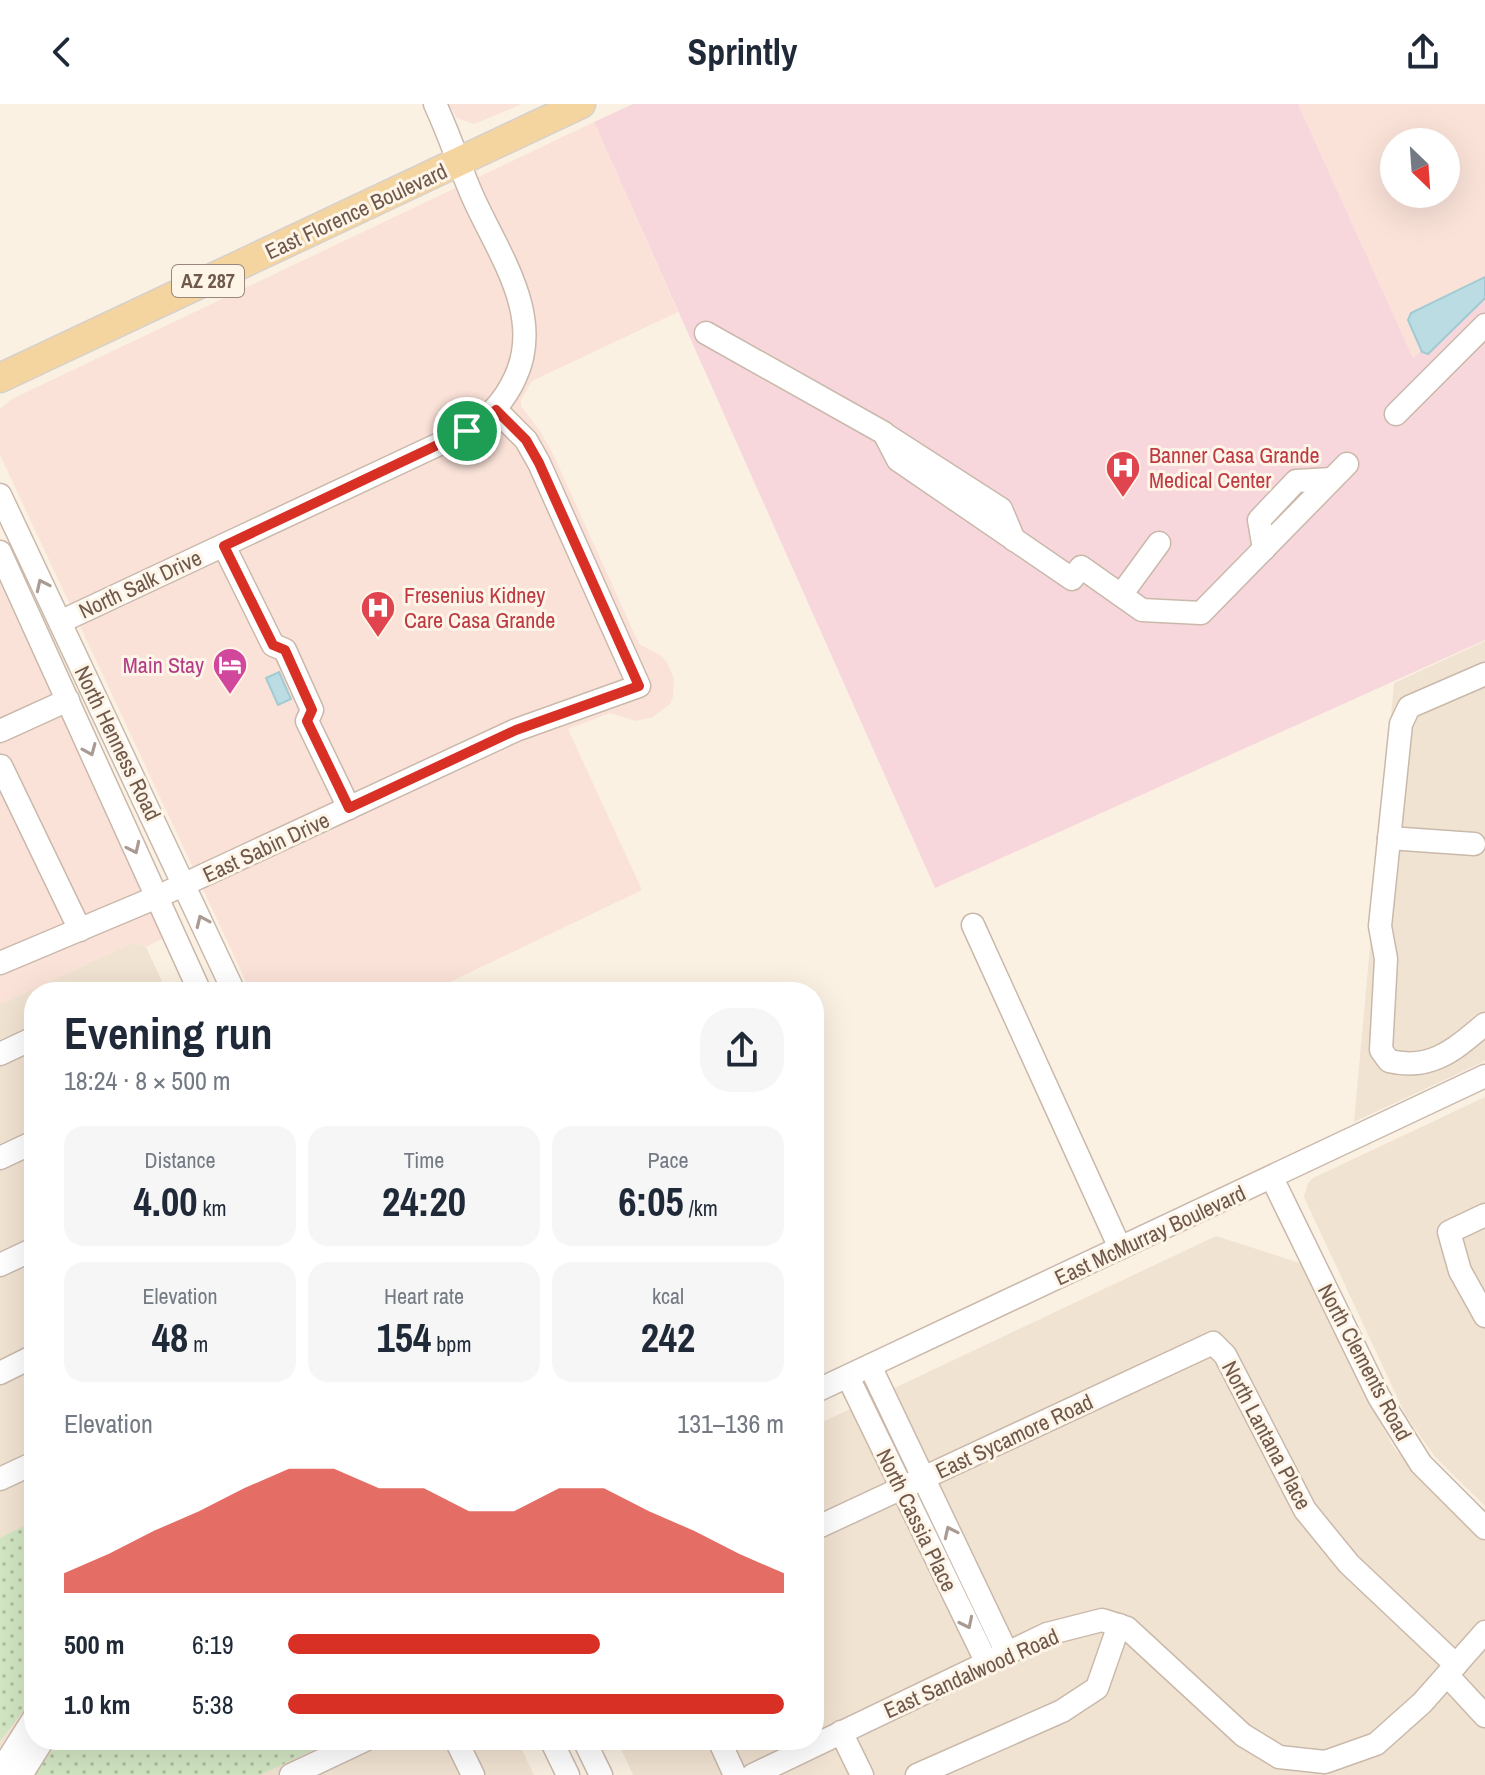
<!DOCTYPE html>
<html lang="en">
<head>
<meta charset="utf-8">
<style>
	:root { --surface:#fff; --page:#f6f6f7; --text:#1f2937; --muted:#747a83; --accent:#d93025 }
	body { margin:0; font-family:"Archivo Narrow",sans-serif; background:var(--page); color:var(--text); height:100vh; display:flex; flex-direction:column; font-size:30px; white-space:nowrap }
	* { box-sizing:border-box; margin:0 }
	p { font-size:26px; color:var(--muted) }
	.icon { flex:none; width:44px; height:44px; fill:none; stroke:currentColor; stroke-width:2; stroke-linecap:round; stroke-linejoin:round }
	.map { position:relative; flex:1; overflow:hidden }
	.panel { position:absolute; left:24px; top:878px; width:800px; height:768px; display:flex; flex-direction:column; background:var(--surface); border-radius:32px; box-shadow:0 8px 32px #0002 }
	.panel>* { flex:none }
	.needle { width:52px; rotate:155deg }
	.controls { position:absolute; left:1380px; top:24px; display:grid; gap:16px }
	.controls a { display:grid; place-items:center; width:80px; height:80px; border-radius:50%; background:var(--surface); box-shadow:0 8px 32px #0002; font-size:40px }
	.pin { position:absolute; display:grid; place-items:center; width:68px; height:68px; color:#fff; margin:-34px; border:4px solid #fff; border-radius:50%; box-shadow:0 2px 8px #0007 }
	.round { display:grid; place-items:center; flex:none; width:84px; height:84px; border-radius:32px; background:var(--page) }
	.summary { display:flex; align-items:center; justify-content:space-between; height:136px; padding:0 40px }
	h1 { font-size:44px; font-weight:700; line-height:60px }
	.stats { display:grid; grid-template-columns:repeat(3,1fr); gap:12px; height:136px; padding:8px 40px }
	.stats div { display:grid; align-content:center; border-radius:20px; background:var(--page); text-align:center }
	.stats b { font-size:40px; font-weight:700 }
	.stats small { font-size:22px; font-weight:400 }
	.stats p { font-size:22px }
	.chart { height:224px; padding:16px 40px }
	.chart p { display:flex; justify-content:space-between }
	.chart svg { width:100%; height:144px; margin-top:8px; fill:var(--accent); opacity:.7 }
	ul { padding:0 40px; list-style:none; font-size:26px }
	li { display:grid; grid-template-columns:128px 96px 1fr; align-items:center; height:60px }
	li i { height:20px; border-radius:10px; background:var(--accent) }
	header { display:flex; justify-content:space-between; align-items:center; height:104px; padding:0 40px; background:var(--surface); font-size:36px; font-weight:700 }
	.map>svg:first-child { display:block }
	.residential { fill:#f1e3d2 }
	.commercial { fill:#fae2d8; fill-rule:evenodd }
	.medical { fill:#f7d7db }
	.grass { fill:url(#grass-dots) }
	.water { fill:#badce2; stroke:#a1cbd3; stroke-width:2 }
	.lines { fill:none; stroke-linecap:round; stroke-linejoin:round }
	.minor-casing { stroke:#cab9ab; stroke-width:25 }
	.major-casing { stroke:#d7d0cd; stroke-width:31 }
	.minor { stroke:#fff; stroke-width:22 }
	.major { stroke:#f4d5a0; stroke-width:28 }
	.oneway { stroke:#a99b93 }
	.route-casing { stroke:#fff; stroke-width:16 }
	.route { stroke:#d93025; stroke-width:10 }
	.labels { text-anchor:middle; stroke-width:6; stroke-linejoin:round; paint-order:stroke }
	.shield { fill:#fef5e9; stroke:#9b877a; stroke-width:2 }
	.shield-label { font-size:20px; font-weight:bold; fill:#70584b }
	.street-label { font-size:22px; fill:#70584b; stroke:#fef5e9 }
	.health-label { font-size:22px; fill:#be3a42; stroke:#fef5e9; text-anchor:start }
	.hotel-label { font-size:22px; fill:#b23c85; stroke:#fef5e9; text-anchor:end }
</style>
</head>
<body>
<header><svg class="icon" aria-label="back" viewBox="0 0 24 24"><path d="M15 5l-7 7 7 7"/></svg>Sprintly<svg class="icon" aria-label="share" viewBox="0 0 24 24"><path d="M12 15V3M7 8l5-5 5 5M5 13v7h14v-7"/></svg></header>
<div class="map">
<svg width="1485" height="1671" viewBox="0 0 1485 1671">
	<defs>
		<pattern id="grass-dots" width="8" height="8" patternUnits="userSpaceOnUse" patternTransform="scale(2)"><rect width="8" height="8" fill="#d2e6c3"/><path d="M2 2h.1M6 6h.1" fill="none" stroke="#afbda0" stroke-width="1.8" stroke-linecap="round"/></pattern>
	</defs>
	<rect width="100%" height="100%" fill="#faf1e3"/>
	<!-- residential -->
	<g class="residential">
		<polygon points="1485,537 1485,957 1354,1018 1394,579"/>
		<polygon points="132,839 146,843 167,888 34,888 34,1636 517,1636 534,1671 0,1671 0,900"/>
		<polygon points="1485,993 1485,1402 1435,1353 1406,1312 1304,1093 1308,1079 1313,1074"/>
		<polygon points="1216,1132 1306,1161 1374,1307 1393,1342 1414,1368 1485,1437 1485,1671 633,1671 617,1636 814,1636 814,1322"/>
	</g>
	<!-- commercial -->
	<g class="commercial">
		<polygon points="448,0 522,0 474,20 457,14"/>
		<path d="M1298,0H1485V187L1413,254ZM1394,38H1446V90H1394Z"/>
		<polygon points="594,18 678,208 532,277 521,296 521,302 540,327 553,350 639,540 660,551 667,558 674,575 673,593 670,600 653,613 635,617 610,609 568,625 642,786 429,888 251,888 0,351 0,305 12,295"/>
		<polygon points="0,480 166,833 146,843 132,839 0,900"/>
	</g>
	<!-- medical -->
	<polygon class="medical" points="633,0 1298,0 1413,254 1485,187 1485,536 935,784 594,18"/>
	<!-- grass -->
	<g class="grass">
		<polygon points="34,1417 34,1593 0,1637 0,1434"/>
		<polygon points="61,1636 335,1636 260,1671 33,1671"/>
	</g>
	<!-- water -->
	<g class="water">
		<polygon points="1485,173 1485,194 1428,250 1422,248 1408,216 1411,209"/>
		<polygon points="279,568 291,595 278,601 266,574"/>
	</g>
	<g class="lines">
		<defs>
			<g id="minor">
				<polyline points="706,229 884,329 898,356 1072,475 1081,463 1142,506 1201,509 1347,360"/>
				<polyline points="1396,310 1485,221"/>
				<polyline points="886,331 1001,405 1014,436"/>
				<polyline points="0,391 234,888"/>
				<polyline points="224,442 273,541 285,546 312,606 307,617 349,704"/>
				<polyline points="1264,445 1259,416 1296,377 1332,375"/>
				<polyline points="0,448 200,888"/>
				<polyline points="1121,491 1159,439"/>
				<path d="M60,518L467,327C489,313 504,298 515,274C545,211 497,148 472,91C459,61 449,30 435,0"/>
				<path d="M1485,570L1409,603L1401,620L1380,822L1386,855L1381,946L1389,957C1431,967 1454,946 1485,920"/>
				<polyline points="0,627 68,596"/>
				<polyline points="1,662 80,826"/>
				<polyline points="1389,734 1474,740"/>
				<polyline points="973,821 1120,1144"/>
				<polyline points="0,859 157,793 516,626 639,582 539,359 526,336 496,306"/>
				<polyline points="0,950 34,934"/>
				<polyline points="0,1054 34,1038"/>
				<polyline points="1272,1074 1379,1293 1421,1360 1485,1424"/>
				<polyline points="1485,1111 1449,1128 1460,1167 1485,1212"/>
				<polyline points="0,1161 34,1145"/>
				<polyline points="870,1262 1007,1549"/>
				<polyline points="0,1269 34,1252"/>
				<polyline points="848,1273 987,1559"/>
				<polyline points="814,1288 1485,972"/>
				<polyline points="0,1375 34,1359"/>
				<polyline points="814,1425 1213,1239 1225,1251 1305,1406 1349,1460 1456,1561"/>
				<polyline points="1447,1571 1485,1612"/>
				<polyline points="841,1628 862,1671"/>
				<polyline points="456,1636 473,1671"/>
				<polyline points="551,1636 568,1671"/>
				<polyline points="584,1636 601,1671"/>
				<polyline points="719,1636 735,1671"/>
				<polyline points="0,1668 34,1614"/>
				<polyline points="21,1671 43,1636"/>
				<polyline points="291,1671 365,1636"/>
				<polyline points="753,1671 1047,1530 1102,1516 1127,1524 1243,1631 1279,1653 1325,1658 1376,1640 1422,1599 1485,1528"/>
				<polyline points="917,1671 1062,1607 1097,1584 1119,1521"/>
			</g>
			<polyline id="major" points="0,274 581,0"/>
		</defs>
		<!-- minor casing -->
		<use href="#minor" class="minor-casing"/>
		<!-- major casing -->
		<use href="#major" class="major-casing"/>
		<!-- minor -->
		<use href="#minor" class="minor"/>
		<!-- major -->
		<use href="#major" class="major"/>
	</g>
	<!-- one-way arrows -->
	<defs><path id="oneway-chevron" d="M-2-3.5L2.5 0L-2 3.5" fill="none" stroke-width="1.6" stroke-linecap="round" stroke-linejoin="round" transform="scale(2)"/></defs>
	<g class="oneway">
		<use href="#oneway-chevron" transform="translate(42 481) rotate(-115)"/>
		<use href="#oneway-chevron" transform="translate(90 646) rotate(67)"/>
		<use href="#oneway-chevron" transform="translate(134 744) rotate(65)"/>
		<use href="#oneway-chevron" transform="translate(202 817) rotate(-114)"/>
		<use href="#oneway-chevron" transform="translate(950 1428) rotate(-115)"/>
		<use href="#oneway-chevron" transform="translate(967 1519) rotate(64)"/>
	</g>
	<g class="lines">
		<defs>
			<polygon id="route" points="496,306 526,336 539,359 639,582 516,626 349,704 307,617 312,606 285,546 273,541 224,442 467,327"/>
		</defs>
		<!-- route casing -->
		<use href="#route" class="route-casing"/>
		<!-- route -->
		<use href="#route" class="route"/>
	</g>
	<!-- icons -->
	<defs>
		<symbol id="hospital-pin" viewBox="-11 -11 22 30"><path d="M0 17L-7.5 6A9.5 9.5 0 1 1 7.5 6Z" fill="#e0444e" stroke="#fef5e9"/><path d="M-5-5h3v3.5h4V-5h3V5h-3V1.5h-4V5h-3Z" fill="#fff"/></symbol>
		<symbol id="hotel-pin" viewBox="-11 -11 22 30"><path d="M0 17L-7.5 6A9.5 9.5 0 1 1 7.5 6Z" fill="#d1479c" stroke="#fef5e9"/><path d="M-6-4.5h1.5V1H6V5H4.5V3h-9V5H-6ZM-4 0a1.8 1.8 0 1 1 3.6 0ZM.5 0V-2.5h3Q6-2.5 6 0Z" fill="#fff"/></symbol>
	</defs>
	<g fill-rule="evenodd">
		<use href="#hospital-pin" x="1103" y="344" width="40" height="54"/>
		<use href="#hospital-pin" x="358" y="484" width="40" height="54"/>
		<use href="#hotel-pin" x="210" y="541" width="40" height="54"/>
	</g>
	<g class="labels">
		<!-- shield labels -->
		<rect class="shield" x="172" y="161" width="72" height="32" rx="6"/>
		<g class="shield-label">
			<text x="208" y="184">AZ 287</text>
		</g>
		<!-- street labels -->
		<g class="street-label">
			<text transform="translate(356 107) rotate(-25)" y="8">East Florence Boulevard</text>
			<text transform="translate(140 480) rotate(-25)" y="8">North Salk Drive</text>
			<text transform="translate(118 639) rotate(64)" y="8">North Henness Road</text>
			<text transform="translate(266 743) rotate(-25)" y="8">East Sabin Drive</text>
			<text transform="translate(1150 1131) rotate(-25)" y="8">East McMurray Boulevard</text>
			<text transform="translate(1365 1258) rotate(62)" y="8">North Clements Road</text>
			<text transform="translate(1267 1331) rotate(62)" y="8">North Lantana Place</text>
			<text transform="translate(1014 1332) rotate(-25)" y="8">East Sycamore Road</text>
			<text transform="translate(917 1416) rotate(64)" y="8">North Cassia Place</text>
			<text transform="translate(971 1569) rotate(-24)" y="8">East Sandalwood Road</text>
		</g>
		<!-- health labels -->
		<g class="health-label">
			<text x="1149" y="359">Banner Casa Grande<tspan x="1149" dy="25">Medical Center</tspan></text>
			<text x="404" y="499">Fresenius Kidney<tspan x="404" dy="25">Care Casa Grande</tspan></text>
		</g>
		<!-- hotel labels -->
		<g class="hotel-label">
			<text x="204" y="569">Main Stay</text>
		</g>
	</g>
</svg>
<div class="controls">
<a><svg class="needle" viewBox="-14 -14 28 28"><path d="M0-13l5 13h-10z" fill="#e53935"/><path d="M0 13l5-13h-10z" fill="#747a83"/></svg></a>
</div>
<div class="pin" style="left:467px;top:327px;background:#1e9e55"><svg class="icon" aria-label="arrive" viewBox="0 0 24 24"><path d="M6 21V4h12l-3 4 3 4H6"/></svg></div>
<section class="panel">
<div class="summary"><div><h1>Evening run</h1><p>18:24 · 8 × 500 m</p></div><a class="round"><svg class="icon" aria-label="share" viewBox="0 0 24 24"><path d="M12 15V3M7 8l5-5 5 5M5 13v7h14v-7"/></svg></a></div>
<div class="stats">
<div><p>Distance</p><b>4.00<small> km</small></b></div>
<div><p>Time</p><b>24:20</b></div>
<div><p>Pace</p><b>6:05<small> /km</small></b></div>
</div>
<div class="stats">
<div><p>Elevation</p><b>48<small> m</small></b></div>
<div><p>Heart rate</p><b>154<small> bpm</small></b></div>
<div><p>kcal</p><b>242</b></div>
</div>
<div class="chart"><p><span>Elevation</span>131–136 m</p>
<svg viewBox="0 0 160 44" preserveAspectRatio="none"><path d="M0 44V38L10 32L20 25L30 19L40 12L50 6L60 6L70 12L80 12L90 19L100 19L110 12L120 12L130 19L140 25L150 32L160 38V44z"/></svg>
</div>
<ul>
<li><b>500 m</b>6:19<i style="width:63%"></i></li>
<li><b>1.0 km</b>5:38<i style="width:100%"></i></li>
</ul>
</section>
</div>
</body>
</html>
